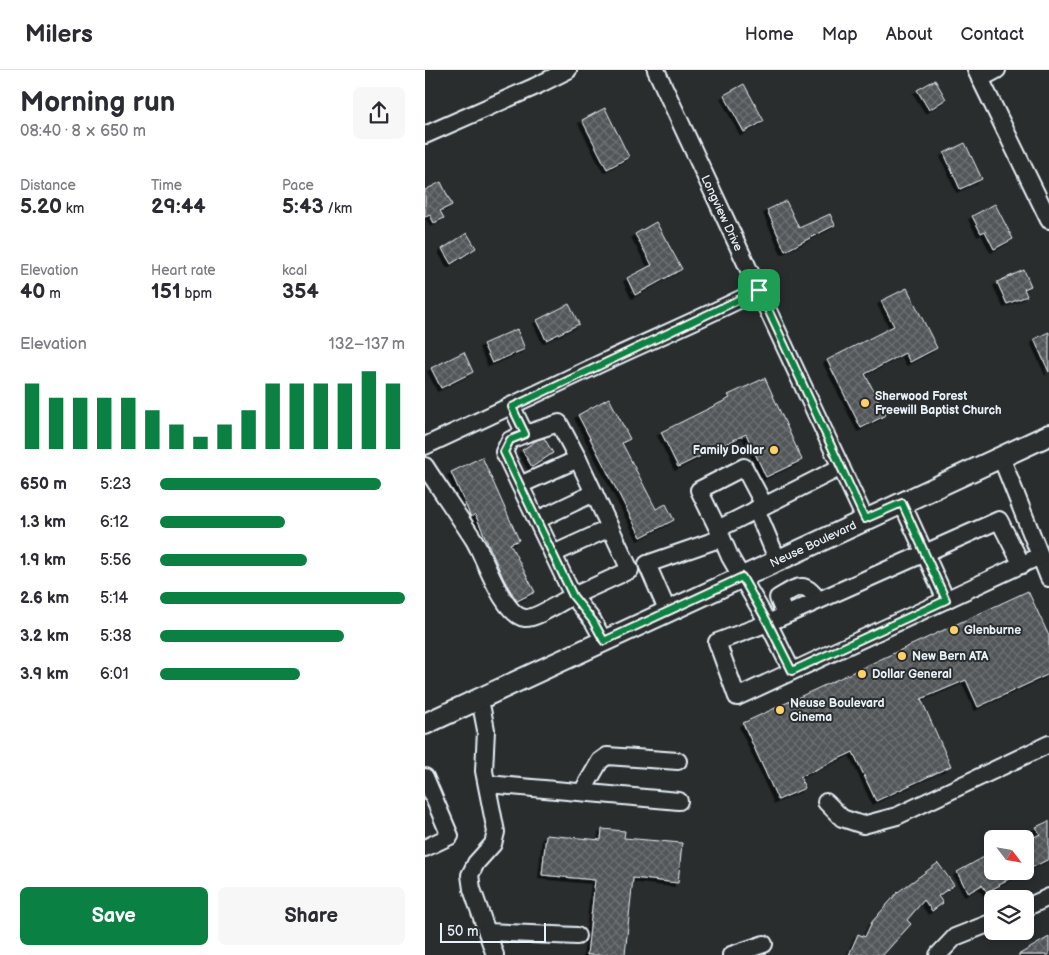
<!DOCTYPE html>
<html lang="en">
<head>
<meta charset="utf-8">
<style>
	:root { --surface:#fff; --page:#f7f7f7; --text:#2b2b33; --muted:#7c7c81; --line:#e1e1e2; --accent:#0b8043 }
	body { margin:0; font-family:"Balsamiq Sans",sans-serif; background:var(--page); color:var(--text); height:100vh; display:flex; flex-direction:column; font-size:19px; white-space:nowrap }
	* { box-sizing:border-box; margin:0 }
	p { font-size:16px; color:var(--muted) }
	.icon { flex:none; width:28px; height:28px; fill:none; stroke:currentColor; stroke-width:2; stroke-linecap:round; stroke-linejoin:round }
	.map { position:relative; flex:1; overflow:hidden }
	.details { display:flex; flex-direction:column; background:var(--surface); width:425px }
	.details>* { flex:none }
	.needle { width:32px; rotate:121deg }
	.buttons { position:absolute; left:559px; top:760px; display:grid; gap:10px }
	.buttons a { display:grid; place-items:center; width:50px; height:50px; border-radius:8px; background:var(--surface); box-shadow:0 2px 8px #0003; font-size:25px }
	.scale { position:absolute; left:15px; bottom:12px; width:106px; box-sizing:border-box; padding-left:5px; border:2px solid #e8f1f8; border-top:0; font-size:14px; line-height:18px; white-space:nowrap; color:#e8f1f8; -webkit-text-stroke:4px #2a2d2e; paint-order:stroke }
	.pin { position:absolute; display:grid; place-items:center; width:42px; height:42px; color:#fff; margin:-21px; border-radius:10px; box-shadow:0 2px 8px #0006 }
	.round { display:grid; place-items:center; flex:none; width:52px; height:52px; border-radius:8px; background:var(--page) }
	.headline { display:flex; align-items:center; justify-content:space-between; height:85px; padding:0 20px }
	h1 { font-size:28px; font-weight:800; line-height:38px }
	.metrics { display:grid; grid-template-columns:repeat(3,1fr); gap:8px; height:85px; padding:5px 20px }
	.metrics div { display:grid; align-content:center }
	.metrics b { font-size:21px; font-weight:800 }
	.metrics small { font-size:14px; font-weight:400 }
	.metrics p { font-size:14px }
	.chart { height:140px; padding:10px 20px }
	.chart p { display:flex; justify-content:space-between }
	.chart svg { width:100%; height:90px; margin-top:5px; stroke:var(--accent); stroke-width:6 }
	.action { display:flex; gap:10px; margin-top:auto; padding:10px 20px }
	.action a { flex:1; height:58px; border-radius:8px; background:var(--accent); color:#fff; font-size:20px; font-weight:800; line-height:58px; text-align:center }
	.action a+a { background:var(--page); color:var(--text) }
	ul { padding:0 20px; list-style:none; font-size:16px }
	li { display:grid; grid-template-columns:80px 60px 1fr; align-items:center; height:38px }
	li i { height:12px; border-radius:6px; background:var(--accent) }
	header { display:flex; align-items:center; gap:30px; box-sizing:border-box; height:70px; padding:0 25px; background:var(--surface); border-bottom:1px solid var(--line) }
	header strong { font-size:24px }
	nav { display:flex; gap:28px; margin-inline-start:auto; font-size:18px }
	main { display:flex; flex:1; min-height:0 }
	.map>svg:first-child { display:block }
	.building { fill:url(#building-cross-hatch); stroke:#e8f1f8; filter:url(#shadow) }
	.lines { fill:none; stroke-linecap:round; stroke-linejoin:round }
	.minor-casing { stroke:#e8f1f8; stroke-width:20 }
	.major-casing { stroke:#e8f1f8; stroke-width:24 }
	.minor { stroke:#2a2d2e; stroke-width:16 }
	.major { stroke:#2a2d2e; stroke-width:20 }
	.route-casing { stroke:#fff; stroke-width:10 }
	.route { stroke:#0b8043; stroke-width:6 }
	.poi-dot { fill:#ffd166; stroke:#2a2d2e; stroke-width:2 }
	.labels { text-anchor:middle; stroke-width:4; stroke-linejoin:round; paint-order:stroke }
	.street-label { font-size:12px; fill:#e8f1f8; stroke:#2a2d2e }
	.poi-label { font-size:12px; font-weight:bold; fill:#e8f1f8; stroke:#2a2d2e; text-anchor:start }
</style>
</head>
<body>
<header>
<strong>Milers</strong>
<nav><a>Home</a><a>Map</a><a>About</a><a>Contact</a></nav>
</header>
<main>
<section class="details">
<div class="headline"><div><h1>Morning run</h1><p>08:40 · 8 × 650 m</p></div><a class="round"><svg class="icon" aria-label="share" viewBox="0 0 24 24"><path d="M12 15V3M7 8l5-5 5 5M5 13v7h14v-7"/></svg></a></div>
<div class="metrics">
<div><p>Distance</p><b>5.20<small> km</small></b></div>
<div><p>Time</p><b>29:44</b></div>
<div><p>Pace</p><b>5:43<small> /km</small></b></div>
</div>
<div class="metrics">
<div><p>Elevation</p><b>40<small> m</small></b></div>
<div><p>Heart rate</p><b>151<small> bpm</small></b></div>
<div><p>kcal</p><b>354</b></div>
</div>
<div class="chart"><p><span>Elevation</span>132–137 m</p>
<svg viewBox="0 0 160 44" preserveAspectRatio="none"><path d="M5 44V12M15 44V19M25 44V19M35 44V19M45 44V19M55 44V25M65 44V32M75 44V38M85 44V32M95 44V25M105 44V12M115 44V12M125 44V12M135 44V12M145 44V6M155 44V12"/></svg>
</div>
<ul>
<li><b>650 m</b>5:23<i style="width:90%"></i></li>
<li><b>1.3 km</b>6:12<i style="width:51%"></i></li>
<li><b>1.9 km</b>5:56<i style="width:60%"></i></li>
<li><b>2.6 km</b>5:14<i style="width:100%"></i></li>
<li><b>3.2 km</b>5:38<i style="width:75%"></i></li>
<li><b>3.9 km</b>6:01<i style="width:57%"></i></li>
</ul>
<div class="action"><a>Save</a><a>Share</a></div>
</section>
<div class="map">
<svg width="624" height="885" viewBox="0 0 624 885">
	<defs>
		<pattern id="building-cross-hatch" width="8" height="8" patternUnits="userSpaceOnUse" patternTransform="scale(1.25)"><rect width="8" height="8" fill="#535759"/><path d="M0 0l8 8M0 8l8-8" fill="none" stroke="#6c7072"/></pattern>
		<filter id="shadow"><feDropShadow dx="-3.5" dy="3.5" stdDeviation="0" flood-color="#0009"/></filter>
	</defs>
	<rect width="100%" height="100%" fill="#2a2d2e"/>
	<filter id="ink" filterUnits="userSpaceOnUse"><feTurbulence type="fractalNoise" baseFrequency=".02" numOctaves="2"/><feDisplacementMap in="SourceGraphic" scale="10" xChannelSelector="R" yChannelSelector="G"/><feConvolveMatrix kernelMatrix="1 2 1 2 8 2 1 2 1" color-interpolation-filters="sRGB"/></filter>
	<g filter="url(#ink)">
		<!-- building -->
		<g class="building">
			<polygon points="510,10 521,29 504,40 492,20"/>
			<polygon points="319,14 339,51 319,62 299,25"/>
			<polygon points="180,38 204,87 182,99 157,50"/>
			<polygon points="540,73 557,109 535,119 519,83"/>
			<polygon points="16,112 27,135 15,141 19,148 9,153 5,145 0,147 0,120"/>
			<polygon points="361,131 374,158 405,144 410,155 360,181 342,140"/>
			<polygon points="570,134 588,169 569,179 560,161 556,163 547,146"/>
			<polygon points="231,152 257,199 210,225 202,208 227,195 210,164"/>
			<polygon points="42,163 51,178 26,194 17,179"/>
			<polygon points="599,200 606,216 599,219 602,226 582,234 572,212"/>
			<polygon points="482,218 512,278 485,292 480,283 440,304 461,345 436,358 402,290 469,256 456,231"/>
			<polygon points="144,234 154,254 121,270 112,250"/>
			<polygon points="92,259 100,279 67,293 58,274"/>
			<polygon points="624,262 624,302 609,269"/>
			<polygon points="39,282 48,302 16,318 6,298"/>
			<polygon points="340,308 377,390 341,407 321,364 253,397 236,362 305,328 303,325"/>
			<polygon points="184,328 205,369 197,373 231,439 241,434 249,450 216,467 153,345"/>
			<polygon points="119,368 128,383 107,397 97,380 112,370"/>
			<polygon points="57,387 94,470 85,474 110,522 92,531 79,510 50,444 46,447 26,402"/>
			<polygon points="603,521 624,566 624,604 553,637 541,610 496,629 526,696 451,731 428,682 375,707 380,718 353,730 318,653"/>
			<polygon points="624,751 624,789 600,801 600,772 615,764 611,757"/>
			<polygon points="177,759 200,761 199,768 257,773 253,813 208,808 200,885 162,885 170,810 117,805 121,765 176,770"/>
			<polygon points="559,787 568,801 600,801 574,814 575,815 562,822 557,815 543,823 532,802"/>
			<polygon points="513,793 529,815 513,826 518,833 507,841 499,830 482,850 486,854 458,885 424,885 433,864 440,867 447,852 473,822"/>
			<polygon points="624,867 624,885 593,885"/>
		</g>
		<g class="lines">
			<defs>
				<g id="minor">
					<polyline points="231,0 440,449"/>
					<polyline points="551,0 624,150"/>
					<polyline points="555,9 572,0"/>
					<polyline points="0,65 109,17 143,0"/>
					<polyline points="87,337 100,364 134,353 153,389 205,500 148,526 168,551 179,571"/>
					<path d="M0,376C61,348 121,319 183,290C233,267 284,245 334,220"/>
					<polyline points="576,387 624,508"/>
					<path d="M0,396C16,421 33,445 49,470C59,486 78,546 100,548C111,549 137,531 148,526L79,382L85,370L100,364"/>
					<polyline points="416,397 293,459 305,487 343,553 292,572 312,627 615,486"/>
					<polyline points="95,415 153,389"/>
					<polyline points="477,433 521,530"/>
					<polyline points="331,439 353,491"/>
					<polyline points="112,450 169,423"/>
					<polyline points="293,459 274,420 319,397 339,435"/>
					<polyline points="128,484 185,458"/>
					<polyline points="243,542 222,494 297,468"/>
					<path d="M360,545L353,528C372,517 379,509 393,530"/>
					<polyline points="367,601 343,553 574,450 597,495"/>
					<polyline points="55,629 61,660 59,701 71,762 68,774 51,793 45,805 47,819 70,885"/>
					<polyline points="0,707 25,766 0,778"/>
					<polyline points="62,714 254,731"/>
					<polyline points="157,722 175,691 182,686 253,691"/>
					<polyline points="401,732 417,748 438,755 472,746 624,674"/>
					<polyline points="600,838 624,827"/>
					<polyline points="62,862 152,866"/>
					<polyline points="306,885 339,874"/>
					<polyline points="513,885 530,867 568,852"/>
				</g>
				<polyline id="major" points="0,654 624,365"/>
			</defs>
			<!-- minor casing -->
			<use href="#minor" class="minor-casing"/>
			<!-- major casing -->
			<use href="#major" class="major-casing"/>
			<!-- minor -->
			<use href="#minor" class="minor"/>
			<!-- major -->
			<use href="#major" class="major"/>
		</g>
	</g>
	<g class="lines" filter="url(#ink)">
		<defs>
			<polygon id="route" points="334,220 440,449 477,433 521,530 367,601 343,553 317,507 179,571 168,551 148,526 79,382 85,370 100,364 87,337"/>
		</defs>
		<!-- route casing -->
		<use href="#route" class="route-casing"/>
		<!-- route -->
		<use href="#route" class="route"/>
	</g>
	<!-- markers -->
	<g class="poi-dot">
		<circle cx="440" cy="333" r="5"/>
		<circle cx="349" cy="380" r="5"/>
		<circle cx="529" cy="560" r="5"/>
		<circle cx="477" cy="586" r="5"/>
		<circle cx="437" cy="604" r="5"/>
		<circle cx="355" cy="640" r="5"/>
	</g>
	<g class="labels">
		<!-- street labels -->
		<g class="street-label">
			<text transform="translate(297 143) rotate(65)" y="4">Longview Drive</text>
			<text transform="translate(388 474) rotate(-25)" y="4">Neuse Boulevard</text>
		</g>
		<!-- poi labels -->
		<g class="poi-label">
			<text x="450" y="330">Sherwood Forest<tspan x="450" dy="14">Freewill Baptist Church</tspan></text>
			<text x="339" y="384" text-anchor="end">Family Dollar</text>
			<text x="539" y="564">Glenburne</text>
			<text x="487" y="590">New Bern ATA</text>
			<text x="447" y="608">Dollar General</text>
			<text x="365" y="637">Neuse Boulevard<tspan x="365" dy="14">Cinema</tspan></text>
		</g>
	</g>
</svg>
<div class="buttons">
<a><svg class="needle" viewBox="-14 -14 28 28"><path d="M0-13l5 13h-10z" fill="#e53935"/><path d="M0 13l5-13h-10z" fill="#7c7c81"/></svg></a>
<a><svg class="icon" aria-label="layers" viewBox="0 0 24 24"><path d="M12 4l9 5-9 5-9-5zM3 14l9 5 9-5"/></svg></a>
</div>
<div class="scale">50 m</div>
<div class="pin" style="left:334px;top:220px;background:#1e9e55"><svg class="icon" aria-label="arrive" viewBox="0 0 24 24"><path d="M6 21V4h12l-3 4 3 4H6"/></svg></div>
</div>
</main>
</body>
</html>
